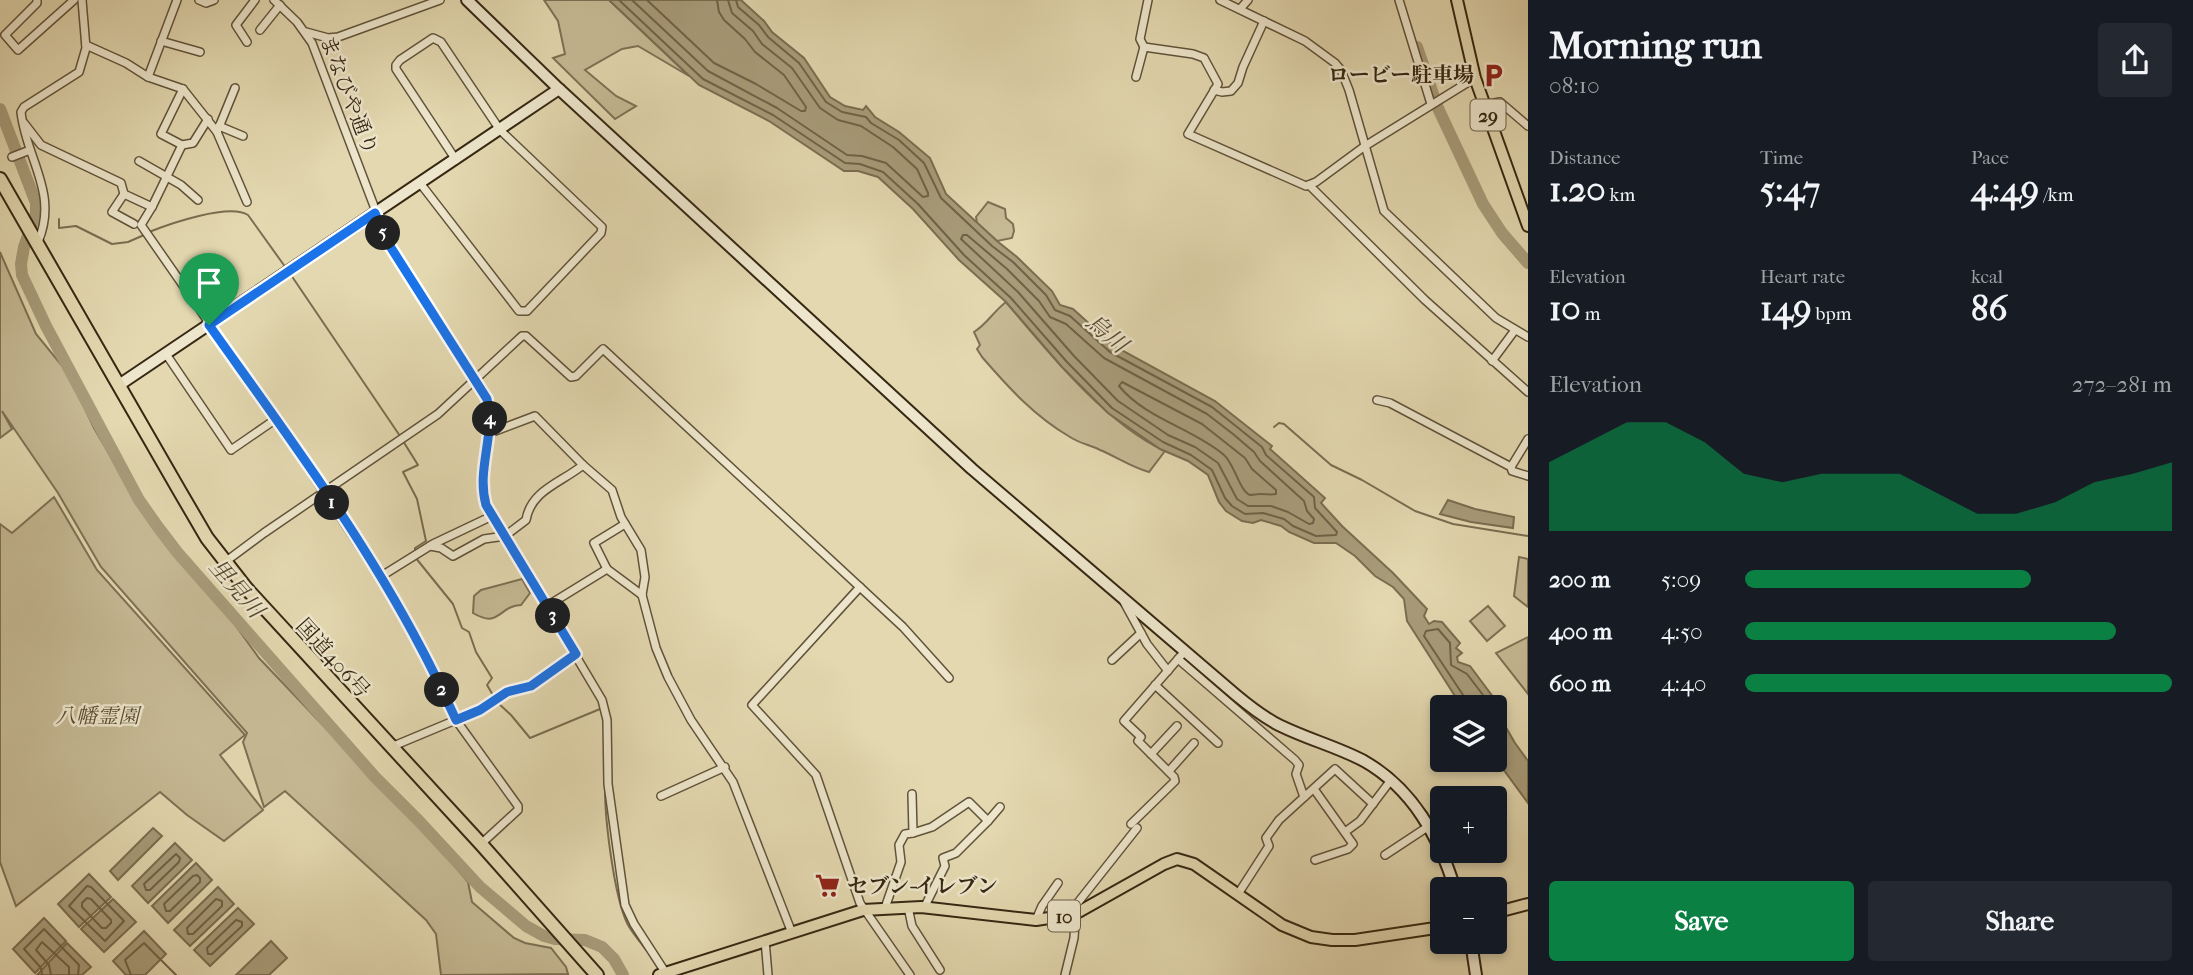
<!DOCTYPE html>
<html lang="en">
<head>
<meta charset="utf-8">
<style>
	:root { --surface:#171b24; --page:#242831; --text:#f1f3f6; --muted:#9ea1a6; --accent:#0b8043 }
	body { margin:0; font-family:"IM FELL French Canon","Noto Serif JP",serif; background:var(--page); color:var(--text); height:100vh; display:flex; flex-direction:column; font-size:26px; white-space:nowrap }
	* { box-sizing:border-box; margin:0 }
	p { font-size:23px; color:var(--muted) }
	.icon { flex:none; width:38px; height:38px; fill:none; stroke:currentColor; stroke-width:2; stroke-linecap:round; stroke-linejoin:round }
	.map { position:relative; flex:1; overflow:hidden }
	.panel { display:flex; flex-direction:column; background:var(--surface); width:665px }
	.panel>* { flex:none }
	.tools { position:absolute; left:1430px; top:695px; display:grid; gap:14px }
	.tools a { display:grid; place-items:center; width:77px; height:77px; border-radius:7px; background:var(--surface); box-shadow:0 4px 10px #0003; font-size:35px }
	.pin { position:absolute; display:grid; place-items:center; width:60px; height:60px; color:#fff; margin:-72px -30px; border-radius:50% 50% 50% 0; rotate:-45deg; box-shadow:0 0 7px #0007 }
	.pin .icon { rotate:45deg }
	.km { position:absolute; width:35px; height:35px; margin:-18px; border-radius:50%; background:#222; color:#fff; font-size:19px; line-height:35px; text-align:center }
	.round { display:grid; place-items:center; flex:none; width:74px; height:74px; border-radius:7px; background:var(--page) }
	.overview { display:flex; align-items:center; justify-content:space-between; height:119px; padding:0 21px }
	h1 { font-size:38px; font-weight:700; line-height:52px }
	.figures { display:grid; grid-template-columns:repeat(3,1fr); gap:10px; height:119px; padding:7px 21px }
	.figures div { display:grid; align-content:center }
	.figures b { font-size:35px; font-weight:700 }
	.figures small { font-size:19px; font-weight:400 }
	.figures p { font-size:19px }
	.chart { height:196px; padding:14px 21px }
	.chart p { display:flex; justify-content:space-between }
	.chart svg { width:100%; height:126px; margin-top:7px; fill:var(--accent); opacity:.7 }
	.cta { display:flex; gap:14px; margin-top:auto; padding:14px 21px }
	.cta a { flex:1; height:80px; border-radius:7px; background:var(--accent); color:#fff; font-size:28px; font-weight:700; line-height:80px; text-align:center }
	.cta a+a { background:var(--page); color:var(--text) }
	ul { padding:0 21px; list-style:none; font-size:23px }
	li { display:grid; grid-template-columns:112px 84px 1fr; align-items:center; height:52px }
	li i { height:18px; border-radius:9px; background:var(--accent) }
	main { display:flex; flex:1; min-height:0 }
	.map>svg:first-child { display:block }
	.green { fill:#c6ba95; stroke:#7e7054; stroke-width:2 }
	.water { fill:#a89c7a; stroke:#7a6d50; stroke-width:2 }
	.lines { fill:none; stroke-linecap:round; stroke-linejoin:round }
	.shore { stroke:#6f6246; stroke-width:2 }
	.stream { stroke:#7a6d50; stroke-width:2 }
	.river { stroke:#a89c7a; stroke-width:12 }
	.street-casing { stroke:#61533a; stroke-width:10 }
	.secondary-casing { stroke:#362712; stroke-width:14 }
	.primary-casing { stroke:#362712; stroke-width:14 }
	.highway-casing { stroke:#362712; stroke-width:16 }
	.street { stroke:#ede6cc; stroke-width:7 }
	.secondary { stroke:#ede6cc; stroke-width:10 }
	.primary { stroke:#e3d8b0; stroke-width:10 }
	.highway { stroke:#e3d8b0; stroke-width:12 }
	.route-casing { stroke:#fff; stroke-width:14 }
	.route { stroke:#1a73e8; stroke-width:9 }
	.labels { text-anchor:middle; stroke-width:5; stroke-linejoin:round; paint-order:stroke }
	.shield { fill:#ede6cc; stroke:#6d604a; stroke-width:2 }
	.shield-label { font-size:19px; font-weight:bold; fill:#362712 }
	.poi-label { font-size:21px; font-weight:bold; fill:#362712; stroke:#ede6cc; text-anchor:end }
	.street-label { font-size:21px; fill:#362712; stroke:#ede6cc }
	.park-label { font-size:21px; font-style:italic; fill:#5a4c33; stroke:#ede6cc }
	.water-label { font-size:23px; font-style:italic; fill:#584a31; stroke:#ede6cc }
</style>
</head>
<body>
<main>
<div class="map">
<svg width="1528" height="975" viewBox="0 0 1528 975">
	<rect width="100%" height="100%" fill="#e3d8b0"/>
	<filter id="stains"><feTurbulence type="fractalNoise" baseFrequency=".00286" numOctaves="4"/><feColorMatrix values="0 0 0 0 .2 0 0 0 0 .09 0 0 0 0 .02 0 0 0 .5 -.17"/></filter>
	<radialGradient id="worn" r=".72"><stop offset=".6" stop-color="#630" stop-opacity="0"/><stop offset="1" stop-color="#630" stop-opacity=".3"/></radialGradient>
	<!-- green -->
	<g class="green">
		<polygon points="544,0 609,0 689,76 638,46 622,49 585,70 616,96 636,106 615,119 553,58 565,54 558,21"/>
		<polygon points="988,202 1005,209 1006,218 1013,224 1014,231 1012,238 997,241 977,223 976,217"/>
		<polygon points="0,252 36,334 68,373 94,428 135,498 182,561 207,586 259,658 339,742 399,799 425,830 468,882 472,902 514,938 525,943 551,948 566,967 568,974 441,975 436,934 426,920 285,791 264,807 243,742 247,733 101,567 58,493 2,411 12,429 0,438"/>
		<path d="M1006,302C1048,352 1106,424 1165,451L1149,472C1131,467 1117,457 1100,450C1090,445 1079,443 1070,437C1034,416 1009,388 982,357L977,349L980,345L974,332C987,324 993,312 1006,302Z"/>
		<polygon points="54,497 97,570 245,735 220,755 263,810 224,841 187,815 160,792 16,906 0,862 0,524 12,533"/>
		<polygon points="1519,557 1528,559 1528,607 1514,596"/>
		<path d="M522,579L530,593L521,605C498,606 500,629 473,613L474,596L481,590Z"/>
		<polygon points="1488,606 1505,626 1487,641 1470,621"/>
		<polygon points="1528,637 1528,694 1496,653"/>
	</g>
	<!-- water -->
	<g class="water">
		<polygon points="609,0 741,0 764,21 772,32 804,58 830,97 845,106 863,110 866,106 875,117 899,132 930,158 946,194 997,241 1017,257 1052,291 1060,305 1073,309 1114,346 1215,401 1272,446 1270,449 1325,498 1321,503 1342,526 1393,573 1427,609 1424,616 1429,624 1434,621 1442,622 1460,643 1456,648 1462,653 1457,657 1458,662 1470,666 1493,697 1489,701 1494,707 1462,707 1407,621 1404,599 1393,587 1375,576 1355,556 1336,543 1314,543 1289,532 1281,526 1261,520 1253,523 1242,521 1226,511 1219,502 1208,475 1188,461 1160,449 1108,413 1062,367 1006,302 959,260 913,209 878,177 858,171 844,171 769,121 699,85"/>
		<polygon points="1448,500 1475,509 1514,517 1513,528 1471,522 1440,514"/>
		<polygon points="1494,707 1515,743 1528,761 1528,803 1495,758"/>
		<polygon points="153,828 162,836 118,880 110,871"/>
		<polygon points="175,843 192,860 148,903 132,886"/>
		<polygon points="196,863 212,880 168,923 152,906"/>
		<polygon points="89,874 111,897 79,927 58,904"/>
		<polygon points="218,887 234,904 190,946 174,930"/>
		<polygon points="113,899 136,922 104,952 81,929"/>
		<polygon points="238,908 254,924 210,966 194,950"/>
		<polygon points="44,918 66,941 35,973 13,949"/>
		<polygon points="144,931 166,954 145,975 126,975 113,961"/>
		<polygon points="271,941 287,958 269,975 236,975"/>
		<polygon points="67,943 91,967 82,975 37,975"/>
	</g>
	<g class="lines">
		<!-- shore -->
		<g class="shore">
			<polyline points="619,0 703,79 773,115 845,163 860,164 883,172 918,204 964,255 1011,298 1067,362 1112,408 1163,442 1191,455 1212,470 1225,498 1232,506 1245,514 1263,513 1284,519 1293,526 1316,536 1336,535 1337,532 1315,508 1314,497 1266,455 1262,447 1212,407 1110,352 1070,316 1055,310 1046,295 1013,262 992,246 941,198 924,163 899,140 871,123 866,117 842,112 826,102 799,63 768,37 759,25 738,7 736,0"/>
			<polyline points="632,0 708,71 777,108 847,155 862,156 886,163 923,197 928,196 928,193 917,169 893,147 861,126 838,120 820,108 792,68 762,44 753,31 732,13 728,0"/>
			<polyline points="647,0 714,63 756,84 801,111 805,111 806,107 784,75 755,52 745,39 724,20 719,12 717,0"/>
			<polygon points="963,235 967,235 1007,269 1039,301 1050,317 1066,324 1104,358 1207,414 1233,434 1254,452 1260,461 1304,501 1307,511 1314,519 1313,523 1309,524 1288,512 1271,506 1248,506 1237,499 1218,463 1195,447 1168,435 1118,401 1074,356 1018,292 961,239"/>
			<path d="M1122,382L1202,424L1245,458L1252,469L1276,490V494C1271,495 1266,494 1260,494C1258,494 1252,495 1250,495C1240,492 1234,463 1224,455C1192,428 1146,419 1119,386Z"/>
			<polyline points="1468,707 1467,701 1424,636 1426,631 1438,629 1450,643 1451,665 1467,674 1483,695 1485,707"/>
			<polygon points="176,854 180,858 179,862 150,890 146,890 144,884"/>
			<polygon points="197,875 200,878 200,882 170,911 166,911 164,904 193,876"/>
			<polygon points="87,886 91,887 124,921 105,941 69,906"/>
			<polygon points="87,898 91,899 111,920 111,923 106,928 102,928 82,907 82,903"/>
			<polygon points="216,899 222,901 222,906 193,934 188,934 187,928"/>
			<polygon points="236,920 242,922 242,926 212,954 208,954 207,948"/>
			<polyline points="42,975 41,968 24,949 44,929 79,965 78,975"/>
			<polyline points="51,975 49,965 36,950 42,942 69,967 69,975"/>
			<polyline points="131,975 125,960 144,943 176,975"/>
		</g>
		<!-- stream -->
		<g class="stream">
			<polyline points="59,219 59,228 76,226 112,244 128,242 144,235"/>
			<path d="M149,232C169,224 229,203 248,215L286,268"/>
			<polyline points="291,275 400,436"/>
			<polyline points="1274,427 1279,423 1284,424 1331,465 1362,480 1415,511 1453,524 1528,536"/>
			<polyline points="403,441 418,465 403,472 417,499 426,541 415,548 415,551"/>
			<polyline points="415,557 453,604 462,628 469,632 476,652 492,678 487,685 494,697"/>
			<polyline points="497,702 511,715 530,738 600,709"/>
			<path d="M605,789C605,821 614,895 627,923C632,933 640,941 646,950"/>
		</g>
		<!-- river -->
		<g class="river">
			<polyline points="1417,47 1437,106 1483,204 1502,233 1528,263"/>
			<polyline points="0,109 36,203 36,213 24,247 21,264 22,275 46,326 139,500 158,527 177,552 375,777 419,821 480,887 526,926 544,936 555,939 585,940 602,947 614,959 623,975"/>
		</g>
		<defs>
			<g id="street">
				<polyline points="37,0 37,3 5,35 18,50 74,0"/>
				<polyline points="199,0 206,3 214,0"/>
				<path d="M274,0L297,22L312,43L388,243L487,399C495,435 476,469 486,505L602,700L607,720L608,784L625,905L634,924L667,975"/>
				<polyline points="1220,0 1305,41 1335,63 1341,70 1349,90 1384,211 1496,318 1528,337"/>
				<polyline points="1399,0 1431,104"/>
				<polyline points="1240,9 1248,0"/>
				<polyline points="260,30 280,5"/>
				<polyline points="306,32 328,38 338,37 440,0"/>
				<polyline points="161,41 200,52"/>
				<polyline points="247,42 236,25 255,0"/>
				<polyline points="86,45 126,63 148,77"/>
				<polyline points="1144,47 1140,39 1148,0"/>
				<polyline points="1136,77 1144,47 1193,54 1204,58 1218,84 1188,134 1306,186 1316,182 1365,146 1475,78"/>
				<polyline points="183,89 217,132 235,88"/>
				<polyline points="1214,90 1222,92 1231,91 1238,83 1243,67 1264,21"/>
				<polyline points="1484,105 1500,102 1528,126"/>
				<polyline points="24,123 41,145 121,183 124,194 152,207 141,225 276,419 380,577 421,648 456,720 518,806 518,810 481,844"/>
				<polyline points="219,126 243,136"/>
				<polyline points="217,132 247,202"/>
				<polyline points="182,145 193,143 208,119"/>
				<polyline points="12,157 30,150"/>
				<polyline points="139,161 181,185 198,200"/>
				<polyline points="420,183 519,311 527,311 601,233 602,227 500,130 441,42 433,38 400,60 396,65 396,69 456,160"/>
				<polyline points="1309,185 1425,300 1528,392"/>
				<polyline points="124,194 112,212 134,224"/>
				<polyline points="152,207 182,145 161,134 183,89 148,77 177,0"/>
				<path d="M38,242C59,193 26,159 21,112L24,107L79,72L86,48L82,0"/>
				<polyline points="166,354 231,450 276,419"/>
				<polyline points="1492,361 1515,330"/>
				<polyline points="1377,400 1390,403 1511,467 1528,439"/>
				<polyline points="490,433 535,416 583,465 612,490 621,517 641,550 645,577 642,595 656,648 668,677 691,720 733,782 792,933"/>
				<polyline points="1511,467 1512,471 1528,476"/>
				<polyline points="625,524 594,543 607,569 642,595"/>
				<path d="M430,546L441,548L453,556L484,539L505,536L526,520C531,490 561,483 583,465"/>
				<polyline points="225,562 264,533 438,414 522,336 526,336 571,377 576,376 603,349 903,627 949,678"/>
				<polyline points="380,577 433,544 492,516"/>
				<polyline points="860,587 752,705 816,775 860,903 910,975"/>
				<polyline points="1124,602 1147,644 1168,671"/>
				<polyline points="547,606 607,569"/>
				<polyline points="1178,659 1295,760 1299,765 1296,774 1304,797"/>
				<polyline points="1112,660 1141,633"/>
				<polyline points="1155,685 1218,743"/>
				<polyline points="391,747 475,712 507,693 531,686 576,654"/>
				<polyline points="1151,754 1177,726"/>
				<polyline points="1169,771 1194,743"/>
				<polyline points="1314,789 1353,844 1348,849 1315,860"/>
				<polyline points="912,794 913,833 932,827 969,802 988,821 1000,807"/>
				<polyline points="661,796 725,767"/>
				<polyline points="1131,824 1175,781 1174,777 1138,741 1141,737 1124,721 1185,651"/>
				<polyline points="1345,832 1360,821 1391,780"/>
				<polyline points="1385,855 1429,826"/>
				<polyline points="1238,894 1269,846 1266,838 1279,820 1335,769 1373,804"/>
				<polyline points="908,907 912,926 940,970"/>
				<polyline points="885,908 901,862 899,845 905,834 913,833"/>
				<polyline points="924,908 945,866 943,858 956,853 988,821"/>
				<polyline points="1036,920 1042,906 1058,883"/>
				<polyline points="765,940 768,975"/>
				<polyline points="1065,975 1074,938 1076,905 1137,828"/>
			</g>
			<g id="secondary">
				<path d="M467,0L559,89L972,469L1236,695C1248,705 1261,715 1275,723C1303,738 1336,746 1364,761C1413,789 1439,837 1455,889"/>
				<polyline points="119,385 559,89"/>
				<polyline points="1471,942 1476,975"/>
			</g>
			<g id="primary">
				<polyline points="1457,0 1475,78 1528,226"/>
				<polyline points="1494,913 1528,904"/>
				<polyline points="659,975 863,910 921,907 1036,920 1075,914 1164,864 1177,859 1194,864 1282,925 1311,937 1332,940 1355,940 1442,927"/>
			</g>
			<polyline id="highway" points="0,179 179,490 207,538 246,588 481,844 597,975"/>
		</defs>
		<!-- street casing -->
		<use href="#street" class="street-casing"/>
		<!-- secondary casing -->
		<use href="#secondary" class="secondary-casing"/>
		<!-- primary casing -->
		<use href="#primary" class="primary-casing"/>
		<!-- highway casing -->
		<use href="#highway" class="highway-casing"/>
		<!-- street -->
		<use href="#street" class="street"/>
		<!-- secondary -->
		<use href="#secondary" class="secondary"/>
		<!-- primary -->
		<use href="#primary" class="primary"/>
		<!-- highway -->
		<use href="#highway" class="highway"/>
	</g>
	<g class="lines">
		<defs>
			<path id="route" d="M375,213L388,243L487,399C496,435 476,469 486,505L576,654L531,686L507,692L480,710L456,720C445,696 434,672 421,648C362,535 283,429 209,325Z"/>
		</defs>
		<!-- route casing -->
		<use href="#route" class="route-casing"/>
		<!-- route -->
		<use href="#route" class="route"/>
	</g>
	<!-- icons -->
	<defs>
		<symbol id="parking-bare" viewBox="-9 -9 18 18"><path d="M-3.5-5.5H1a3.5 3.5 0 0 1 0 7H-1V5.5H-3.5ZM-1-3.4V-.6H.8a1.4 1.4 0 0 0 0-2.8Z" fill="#8f2418" stroke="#ede6cc" stroke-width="2.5" paint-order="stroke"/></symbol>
		<symbol id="supermarket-bare" viewBox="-9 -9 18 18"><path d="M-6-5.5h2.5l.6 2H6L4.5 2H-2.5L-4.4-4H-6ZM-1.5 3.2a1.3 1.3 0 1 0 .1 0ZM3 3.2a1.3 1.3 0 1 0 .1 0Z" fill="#8f2418" stroke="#ede6cc" stroke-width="2.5" paint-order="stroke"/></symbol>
	</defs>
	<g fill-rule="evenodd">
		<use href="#parking-bare" x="1476" y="58" width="35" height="35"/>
		<use href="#supermarket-bare" x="810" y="868" width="35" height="35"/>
	</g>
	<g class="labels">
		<!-- shield labels -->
		<g class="shield">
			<rect x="1470.5" y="99.5" width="35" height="31" rx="5"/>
			<rect x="1048" y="900.5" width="32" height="31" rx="5"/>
		</g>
		<g class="shield-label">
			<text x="1488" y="122">29</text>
			<text x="1064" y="923">10</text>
		</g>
		<!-- poi labels -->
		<g class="poi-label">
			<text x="1474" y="82">ロービー駐車場</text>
			<text x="847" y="893" text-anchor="start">セブン-イレブン</text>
		</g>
		<!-- street labels -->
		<g class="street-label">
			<text transform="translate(349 95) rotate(69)" y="7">まなびや通り</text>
			<text transform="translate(333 658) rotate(48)" y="7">国道406号</text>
		</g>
		<!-- park labels -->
		<g class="park-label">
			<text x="97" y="723">八幡霊園</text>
		</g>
		<!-- water labels -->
		<g class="water-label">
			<text transform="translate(1107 333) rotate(40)" y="8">烏川</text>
			<text transform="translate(237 588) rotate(49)" y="8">里見川</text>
		</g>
	</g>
	<rect width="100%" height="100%" filter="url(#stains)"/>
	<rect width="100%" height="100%" fill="url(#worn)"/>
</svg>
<div class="tools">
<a><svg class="icon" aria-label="layers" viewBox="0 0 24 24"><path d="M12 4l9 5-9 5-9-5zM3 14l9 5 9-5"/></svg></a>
<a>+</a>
<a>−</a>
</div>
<div class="pin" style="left:209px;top:325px;background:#1e9e55"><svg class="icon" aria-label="arrive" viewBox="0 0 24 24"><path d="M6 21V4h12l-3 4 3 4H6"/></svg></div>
<b class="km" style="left:332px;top:503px">1</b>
<b class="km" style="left:442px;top:690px">2</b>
<b class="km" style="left:553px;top:616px">3</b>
<b class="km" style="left:490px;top:419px">4</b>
<b class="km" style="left:383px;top:233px">5</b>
</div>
<section class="panel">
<div class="overview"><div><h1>Morning run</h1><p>08:10</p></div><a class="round"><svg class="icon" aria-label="share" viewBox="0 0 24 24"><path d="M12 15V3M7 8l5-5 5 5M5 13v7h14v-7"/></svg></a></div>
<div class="figures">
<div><p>Distance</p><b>1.20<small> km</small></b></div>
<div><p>Time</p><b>5:47</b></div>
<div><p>Pace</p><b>4:49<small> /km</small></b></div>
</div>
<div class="figures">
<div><p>Elevation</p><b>10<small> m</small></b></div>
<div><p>Heart rate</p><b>149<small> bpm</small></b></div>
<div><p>kcal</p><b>86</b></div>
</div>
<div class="chart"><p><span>Elevation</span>272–281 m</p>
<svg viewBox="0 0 160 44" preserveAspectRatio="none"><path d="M0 44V20L10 13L20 6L30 6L40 13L50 24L60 27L70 24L80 24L90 24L100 31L110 38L120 38L130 34L140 27L150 24L160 20V44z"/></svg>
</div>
<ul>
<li><b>200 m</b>5:09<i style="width:67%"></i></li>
<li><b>400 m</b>4:50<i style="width:87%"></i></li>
<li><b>600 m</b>4:40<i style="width:100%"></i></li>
</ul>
<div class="cta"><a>Save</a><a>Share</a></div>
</section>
</main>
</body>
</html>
